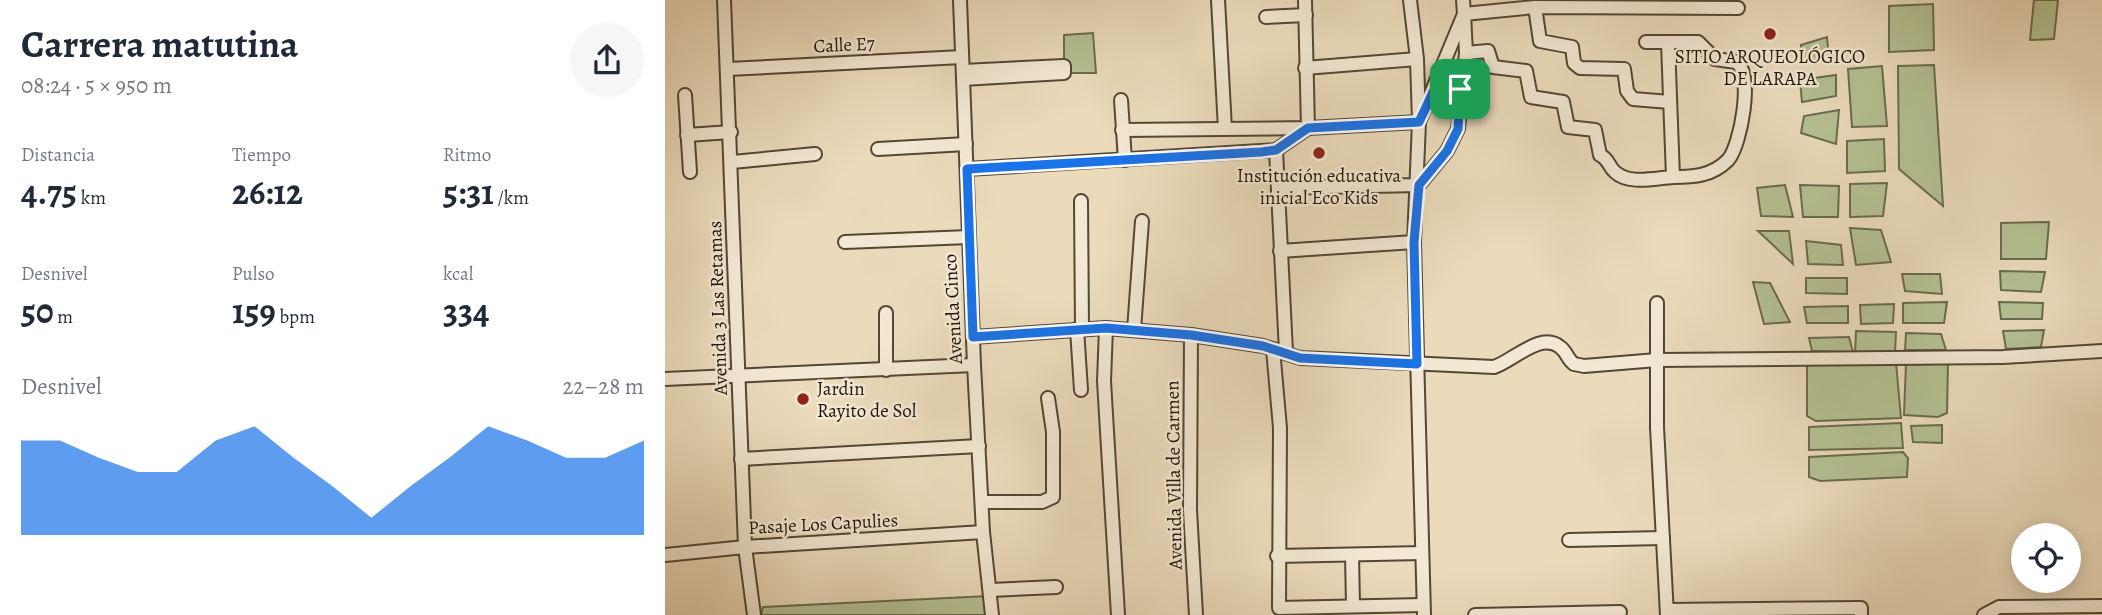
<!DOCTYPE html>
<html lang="es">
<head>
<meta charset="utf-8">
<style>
	:root { --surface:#fff; --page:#f6f6f7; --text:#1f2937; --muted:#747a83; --accent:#1a73e8 }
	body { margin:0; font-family:Alegreya,serif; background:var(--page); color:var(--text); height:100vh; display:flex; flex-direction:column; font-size:26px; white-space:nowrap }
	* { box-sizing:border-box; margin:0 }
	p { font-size:23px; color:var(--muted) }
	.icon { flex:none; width:38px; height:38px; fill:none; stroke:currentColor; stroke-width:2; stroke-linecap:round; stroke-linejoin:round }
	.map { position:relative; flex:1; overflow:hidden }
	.details { display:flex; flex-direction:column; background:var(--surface); width:665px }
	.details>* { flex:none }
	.fabs { position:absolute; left:1346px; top:523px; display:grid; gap:14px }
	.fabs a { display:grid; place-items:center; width:70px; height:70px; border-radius:50%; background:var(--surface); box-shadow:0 4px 18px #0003; font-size:35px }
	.pin { position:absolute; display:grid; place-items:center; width:60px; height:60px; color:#fff; margin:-30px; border-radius:14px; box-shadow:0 4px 10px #0006 }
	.round { display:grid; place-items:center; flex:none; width:74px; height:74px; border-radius:37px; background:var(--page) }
	.headline { display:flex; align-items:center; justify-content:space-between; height:119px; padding:0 21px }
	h1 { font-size:38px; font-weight:700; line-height:52px }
	.stats { display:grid; grid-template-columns:repeat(3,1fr); gap:10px; height:119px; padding:7px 21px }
	.stats div { display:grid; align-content:center }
	.stats b { font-size:35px; font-weight:700 }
	.stats small { font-size:19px; font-weight:400 }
	.stats p { font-size:19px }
	.chart { height:196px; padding:14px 21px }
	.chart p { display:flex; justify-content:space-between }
	.chart svg { width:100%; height:126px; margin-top:7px; fill:var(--accent); opacity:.7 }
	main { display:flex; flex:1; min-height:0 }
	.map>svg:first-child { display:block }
	.green { fill:#b4c193; stroke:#6a6c4e; stroke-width:2 }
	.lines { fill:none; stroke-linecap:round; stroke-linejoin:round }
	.minor-casing { stroke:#534735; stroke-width:16 }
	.minor { stroke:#f2e8d3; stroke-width:12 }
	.route-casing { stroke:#fff; stroke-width:14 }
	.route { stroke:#1a73e8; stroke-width:9 }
	.poi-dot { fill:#8f2418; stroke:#f2e8d3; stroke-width:2.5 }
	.labels { text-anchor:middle; stroke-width:5; stroke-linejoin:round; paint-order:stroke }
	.street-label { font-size:19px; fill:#201608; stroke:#f2e8d3 }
	.poi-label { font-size:19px; fill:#201608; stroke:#f2e8d3 }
</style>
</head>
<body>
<main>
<section class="details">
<div class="headline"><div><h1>Carrera matutina</h1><p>08:24 · 5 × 950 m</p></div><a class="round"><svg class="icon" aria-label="share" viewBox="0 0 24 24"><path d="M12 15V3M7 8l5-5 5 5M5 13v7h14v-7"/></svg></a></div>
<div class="stats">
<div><p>Distancia</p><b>4.75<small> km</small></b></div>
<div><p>Tiempo</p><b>26:12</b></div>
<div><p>Ritmo</p><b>5:31<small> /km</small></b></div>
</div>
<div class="stats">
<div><p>Desnivel</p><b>50<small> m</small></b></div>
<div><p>Pulso</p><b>159<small> bpm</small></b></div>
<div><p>kcal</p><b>334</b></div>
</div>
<div class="chart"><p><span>Desnivel</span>22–28 m</p>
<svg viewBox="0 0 160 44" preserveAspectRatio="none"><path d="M0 44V11L10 11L20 17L30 22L40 22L50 11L60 6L70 17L80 27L90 38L100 27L110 17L120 6L130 11L140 17L150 17L160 11V44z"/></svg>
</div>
</section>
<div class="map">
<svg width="1437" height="615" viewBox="0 0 1437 615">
	<rect width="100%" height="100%" fill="#ebdbbb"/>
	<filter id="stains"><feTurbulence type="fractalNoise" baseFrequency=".00286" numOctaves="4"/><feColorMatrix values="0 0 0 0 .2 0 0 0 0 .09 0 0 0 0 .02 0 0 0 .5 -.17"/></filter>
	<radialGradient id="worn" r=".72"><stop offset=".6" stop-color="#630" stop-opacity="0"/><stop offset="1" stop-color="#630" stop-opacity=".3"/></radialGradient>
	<!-- green -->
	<g class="green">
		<polygon points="1369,0 1393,0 1389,39 1365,40"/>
		<polygon points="1268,4 1269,50 1224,52 1224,6"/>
		<polygon points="428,33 431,73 399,73 399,35"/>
		<polygon points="1162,37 1164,59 1136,64 1136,45"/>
		<polygon points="1269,65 1278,206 1234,169 1233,66"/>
		<polygon points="1217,66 1222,126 1187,127 1183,69"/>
		<polygon points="1171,75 1171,96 1137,102 1135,80"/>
		<polygon points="1174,110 1171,144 1136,133 1139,116"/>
		<polygon points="1219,139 1220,171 1182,173 1182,141"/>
		<polygon points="1222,183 1218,216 1185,217 1185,184"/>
		<polygon points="1120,185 1128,217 1096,216 1092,188"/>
		<polygon points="1135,185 1174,186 1173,217 1138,217"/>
		<polygon points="1384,222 1381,259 1336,259 1336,223"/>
		<polygon points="1185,228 1216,230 1226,262 1191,265"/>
		<polygon points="1093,231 1124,231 1128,264"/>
		<polygon points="1141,241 1176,245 1178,265 1143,264"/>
		<polygon points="1335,271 1380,272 1376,292 1336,290"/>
		<polygon points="1237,274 1275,274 1277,294 1240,291"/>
		<polygon points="1141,278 1182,278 1182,294 1141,293"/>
		<polygon points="1088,282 1105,283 1125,322 1099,324"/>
		<polygon points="1282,302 1279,323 1238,323 1238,303"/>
		<polygon points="1334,302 1378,303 1377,319 1336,319"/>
		<polygon points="1229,304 1228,323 1196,324 1195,305"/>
		<polygon points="1183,306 1183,323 1142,323 1139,307"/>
		<polygon points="1379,330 1376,347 1341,349 1338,331"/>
		<polygon points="1191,331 1231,332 1230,353 1190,355"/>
		<polygon points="1241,333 1276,334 1281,350 1240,350"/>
		<polygon points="1184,337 1188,352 1147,351 1144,338"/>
		<polygon points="1283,362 1282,413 1273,417 1239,415 1241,363"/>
		<polygon points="1231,363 1236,418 1151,421 1142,416 1142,364"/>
		<polygon points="1236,423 1238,448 1144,450 1144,427"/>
		<polygon points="1277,425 1277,443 1248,442 1246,426"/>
		<polygon points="1238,452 1243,458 1242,477 1155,481 1144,477 1144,457"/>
		<polygon points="323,596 324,615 96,615 98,607"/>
	</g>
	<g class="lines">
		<defs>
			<g id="minor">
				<polyline points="59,0 80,547 89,615"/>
				<polyline points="295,0 309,365 318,532 327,615"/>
				<polyline points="553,0 560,129"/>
				<polyline points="745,0 752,59 754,122 749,242 759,615"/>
				<polyline points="870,7 875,41 907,47 909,63 915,68 959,69 962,91 968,99 1005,102"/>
				<polyline points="601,17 641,15"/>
				<path d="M981,42H1033L1050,59L1071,62C1089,73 1076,145 1063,160C1047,176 1029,177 1008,177"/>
				<path d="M801,53L823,51L828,67L861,71L866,97L898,102L903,127L930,130L935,155C944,159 943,166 950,172C964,185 990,178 1008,177L1003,43"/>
				<polyline points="640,68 752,59"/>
				<polyline points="63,69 297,57"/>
				<polyline points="298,71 399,66 399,73 298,79"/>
				<polyline points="20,95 25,172"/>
				<polyline points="456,100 460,160"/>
				<polyline points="457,130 643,128 754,122 799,14 798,0"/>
				<polyline points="22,135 66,132"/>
				<polyline points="213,149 301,144"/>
				<polyline points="611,150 621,352"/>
				<polyline points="67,162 150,154"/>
				<polyline points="302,169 611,150 643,128 640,0"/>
				<polyline points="613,188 754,185 782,151 793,129 801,53 799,14 870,7 1073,8"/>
				<polyline points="416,201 417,328"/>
				<polyline points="180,242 304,237"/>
				<polyline points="615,251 749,242"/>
				<polyline points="992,303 992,427 1002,615"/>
				<polyline points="221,313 221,370"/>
				<polyline points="441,328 439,381 453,615"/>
				<polyline points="412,329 416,390"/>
				<polyline points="469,330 477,221"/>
				<polyline points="526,335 525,510 531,615"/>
				<path d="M308,337L441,328L526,335L598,346L635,358L829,367C848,361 876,331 895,347C902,352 902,359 909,364L919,366L992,360L1338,357L1437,351"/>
				<polyline points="608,349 615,428 614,608 758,605"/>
				<polyline points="0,379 309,365"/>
				<polyline points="76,459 314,446"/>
				<polyline points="317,502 377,502 388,497 388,432 383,398"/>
				<polyline points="904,540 998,538"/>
				<polyline points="0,555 80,547 318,532"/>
				<polyline points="687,555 688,606"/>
				<polyline points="612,556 757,553"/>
				<polyline points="326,590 391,587"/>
				<polyline points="1002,610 1196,608 1196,615"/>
				<polyline points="810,615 955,612"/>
				<polyline points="1319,615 1334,607 1437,606"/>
			</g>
		</defs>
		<!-- minor casing -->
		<use href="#minor" class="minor-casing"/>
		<!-- minor -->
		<use href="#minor" class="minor"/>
	</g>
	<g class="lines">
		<defs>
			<polygon id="route" points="771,86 795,89 793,129 782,151 754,185 749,242 752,364 635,358 598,346 526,335 441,328 308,337 302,169 596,152 611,150 643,128 754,122"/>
		</defs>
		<!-- route casing -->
		<use href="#route" class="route-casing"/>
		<!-- route -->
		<use href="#route" class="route"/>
	</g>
	<!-- markers -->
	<g class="poi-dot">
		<circle cx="1105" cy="34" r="7"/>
		<circle cx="654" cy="153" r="7"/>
		<circle cx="138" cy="399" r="7"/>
	</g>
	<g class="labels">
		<!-- street labels -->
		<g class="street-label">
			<text transform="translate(179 44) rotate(-3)" y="7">Calle E7</text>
			<text transform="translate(52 308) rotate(-92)" y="7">Avenida 3 Las Retamas</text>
			<text transform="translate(287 309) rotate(-93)" y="7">Avenida Cinco</text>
			<text transform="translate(508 475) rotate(-91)" y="7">Avenida Villa de Carmen</text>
			<text transform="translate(158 523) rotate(-3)" y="7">Pasaje Los Capulies</text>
		</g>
		<!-- poi labels -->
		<g class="poi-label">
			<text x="1105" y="63">SITIO ARQUEOLÓGICO<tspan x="1105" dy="22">DE LARAPA</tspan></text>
			<text x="654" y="182">Institución educativa<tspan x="654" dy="22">inicial Eco Kids</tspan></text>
			<text x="152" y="395" text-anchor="start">Jardin<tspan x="152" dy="22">Rayito de Sol</tspan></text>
		</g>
	</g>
	<rect width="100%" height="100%" filter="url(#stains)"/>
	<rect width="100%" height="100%" fill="url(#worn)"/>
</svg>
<div class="fabs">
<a><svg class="icon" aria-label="locate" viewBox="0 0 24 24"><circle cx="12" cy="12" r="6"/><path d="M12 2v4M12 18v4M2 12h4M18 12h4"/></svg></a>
</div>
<div class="pin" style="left:795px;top:89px;background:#1e9e55"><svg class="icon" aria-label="arrive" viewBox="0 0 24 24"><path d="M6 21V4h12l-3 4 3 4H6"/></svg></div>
</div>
</main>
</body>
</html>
